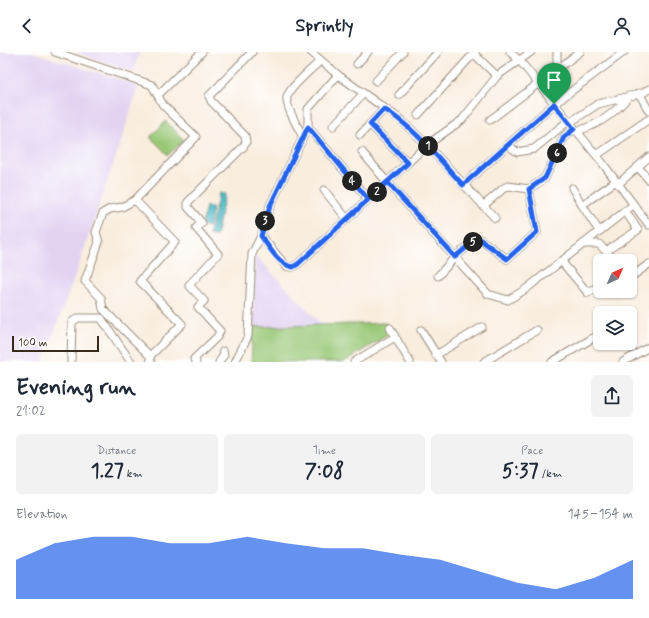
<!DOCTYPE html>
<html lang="en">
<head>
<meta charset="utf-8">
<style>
	:root { --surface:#fff; --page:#f2f2f3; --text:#1f2937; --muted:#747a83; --accent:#2563eb }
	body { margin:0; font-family:Mynerve,sans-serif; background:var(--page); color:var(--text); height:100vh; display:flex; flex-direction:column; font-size:15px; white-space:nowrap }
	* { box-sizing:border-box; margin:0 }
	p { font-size:13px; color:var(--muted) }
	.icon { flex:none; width:22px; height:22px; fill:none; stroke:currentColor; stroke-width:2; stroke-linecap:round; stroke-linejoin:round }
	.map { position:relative; height:310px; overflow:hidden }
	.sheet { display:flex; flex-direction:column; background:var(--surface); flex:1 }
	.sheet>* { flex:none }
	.needle { width:26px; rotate:45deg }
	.controls { position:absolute; left:593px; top:202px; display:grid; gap:8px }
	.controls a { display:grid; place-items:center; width:44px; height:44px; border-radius:6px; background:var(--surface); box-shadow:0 1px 3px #0004; font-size:20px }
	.scale { position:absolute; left:12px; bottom:10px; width:87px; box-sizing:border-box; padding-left:4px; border:2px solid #3b2a1e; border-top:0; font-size:11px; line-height:14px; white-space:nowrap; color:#3b2a1e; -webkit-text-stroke:3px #fff; paint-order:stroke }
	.pin { position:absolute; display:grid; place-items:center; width:34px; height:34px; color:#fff; margin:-41px -17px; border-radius:50% 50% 50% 0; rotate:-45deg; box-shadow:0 0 4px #0007 }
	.pin .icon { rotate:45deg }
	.km { position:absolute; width:20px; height:20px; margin:-10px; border-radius:50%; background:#222; color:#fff; font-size:11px; line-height:20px; text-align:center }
	.round { display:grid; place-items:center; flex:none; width:42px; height:42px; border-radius:6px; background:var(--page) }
	.head { display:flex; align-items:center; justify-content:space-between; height:68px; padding:0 16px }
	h1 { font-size:22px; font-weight:700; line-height:30px }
	.stats { display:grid; grid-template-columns:repeat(3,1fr); gap:6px; height:68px; padding:4px 16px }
	.stats div { display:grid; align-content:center; border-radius:6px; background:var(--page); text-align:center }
	.stats b { font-size:20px; font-weight:700 }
	.stats small { font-size:11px; font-weight:400 }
	.stats p { font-size:11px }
	.chart { height:112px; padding:8px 16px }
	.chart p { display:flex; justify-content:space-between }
	.chart svg { width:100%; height:72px; margin-top:4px; fill:var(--accent); opacity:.7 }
	header { display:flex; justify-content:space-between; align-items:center; height:52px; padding:0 16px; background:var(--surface); font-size:18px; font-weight:700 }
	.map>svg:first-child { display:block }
	.built { fill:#e3d3f2 }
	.green { fill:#99c877; stroke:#6a794a }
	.water { fill:#4ebbc7; stroke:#447272 }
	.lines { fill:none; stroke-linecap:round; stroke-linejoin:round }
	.minor-casing { stroke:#9a8c7e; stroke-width:9 }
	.minor { stroke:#fff; stroke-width:7 }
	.route-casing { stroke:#fff; stroke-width:8 }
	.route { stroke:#2563eb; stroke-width:5 }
</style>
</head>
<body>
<header><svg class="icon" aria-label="back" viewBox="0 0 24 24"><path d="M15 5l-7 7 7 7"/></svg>Sprintly<svg class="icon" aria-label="person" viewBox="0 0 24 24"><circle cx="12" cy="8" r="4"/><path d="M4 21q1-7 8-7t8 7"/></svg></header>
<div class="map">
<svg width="649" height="310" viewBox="0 0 649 310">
	<rect width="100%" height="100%" fill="#fff"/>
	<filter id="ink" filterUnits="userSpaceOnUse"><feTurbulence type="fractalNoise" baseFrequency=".025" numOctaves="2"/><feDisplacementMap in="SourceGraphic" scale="8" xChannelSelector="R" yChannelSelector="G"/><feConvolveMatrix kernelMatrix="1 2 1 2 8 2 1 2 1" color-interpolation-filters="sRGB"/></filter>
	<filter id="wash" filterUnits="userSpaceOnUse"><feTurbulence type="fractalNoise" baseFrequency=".012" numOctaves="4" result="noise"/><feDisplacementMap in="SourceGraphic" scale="16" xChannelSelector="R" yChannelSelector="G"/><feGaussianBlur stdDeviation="0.9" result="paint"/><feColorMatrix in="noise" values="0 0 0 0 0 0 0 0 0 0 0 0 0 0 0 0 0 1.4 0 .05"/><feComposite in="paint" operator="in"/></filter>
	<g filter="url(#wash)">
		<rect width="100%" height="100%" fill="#f9edde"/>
		<!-- built -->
		<g class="built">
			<polygon points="0,0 31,0 138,33 125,77 75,224 43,310 0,310"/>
			<polygon points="76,0 140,0 133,20"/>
			<polygon points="255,203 322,273 253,275"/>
		</g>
		<!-- green -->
		<g class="green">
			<polygon points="166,69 184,88 168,103 150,85"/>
			<polygon points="386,271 391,281 344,310 251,310 253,275"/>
		</g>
		<!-- water -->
		<g class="water">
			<polygon points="219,141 225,142 216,184 209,183"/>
			<polygon points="206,154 213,156 209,175 202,173"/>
		</g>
	</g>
	<g filter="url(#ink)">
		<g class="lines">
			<defs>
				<g id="minor">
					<polyline points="55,0 152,33 163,53 196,85 135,148 175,190 140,229 182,272 150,304"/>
					<polyline points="311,0 338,23 401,68 427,93 387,130 488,242 508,248 526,237 633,153"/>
					<polyline points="472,0 497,24 531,0"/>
					<polyline points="510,0 520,9 601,109 649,173"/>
					<polyline points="557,0 557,17"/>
					<polyline points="357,12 368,0"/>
					<polyline points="376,29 403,0"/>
					<polyline points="639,41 649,59"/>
					<polyline points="158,43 202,0"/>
					<polyline points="399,43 438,0"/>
					<polyline points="418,63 475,0"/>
					<polyline points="490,68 580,0"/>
					<polyline points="569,71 598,52 643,41 649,37"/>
					<polyline points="370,72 408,111"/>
					<polyline points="333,74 363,42"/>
					<polyline points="308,75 368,147"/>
					<path d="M576,79C598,74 615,61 629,44"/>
					<polyline points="360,83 384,57"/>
					<path d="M303,85C299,77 285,54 287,45C289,36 313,16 320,9"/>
					<polyline points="508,93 517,100 534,97 568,69"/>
					<polyline points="597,103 649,67"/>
					<polyline points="638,115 649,128"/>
					<polyline points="618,132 649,105"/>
					<polyline points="463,133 554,52 624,0"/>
					<polyline points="572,136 582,153"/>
					<polyline points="324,138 347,167"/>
					<polyline points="135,148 122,155 110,157 103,161 96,180 99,190 85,229 101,246 103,257 150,304 151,310"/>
					<polyline points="483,154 504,136 508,134 529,137 545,126 564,85 574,77"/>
					<polyline points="495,166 427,93 462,68 497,24"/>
					<polyline points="599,179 582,153 616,129"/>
					<polyline points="261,184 286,214 293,215 298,212 387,130 362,100"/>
					<polyline points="583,192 599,192 615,209"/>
					<polyline points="606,199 638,178 625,159"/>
					<polyline points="561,209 588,241 600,233"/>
					<polyline points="438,224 455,205 478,186 507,207 537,180 529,137"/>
					<polyline points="630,224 631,225 649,212"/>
					<polyline points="390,276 410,310"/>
					<polyline points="421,278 441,310"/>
					<polyline points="436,303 482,275"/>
					<polyline points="71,310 72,270 78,266 101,266 131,310"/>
					<polyline points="196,310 194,307 217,285 220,279 198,255 204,249 189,233 218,202 196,176 202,171 188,155 188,150 244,94 246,90 245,84 211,49 209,44 252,0"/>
					<polyline points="219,310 224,303 223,299"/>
					<polyline points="235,310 248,284 252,202 261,184 270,154 308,75 308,57 338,23"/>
					<polyline points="354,310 395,285"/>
					<polyline points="484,310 537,278"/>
					<polyline points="552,310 600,282"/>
					<polyline points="623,310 649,295"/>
				</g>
			</defs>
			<!-- minor casing -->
			<use href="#minor" class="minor-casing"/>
			<!-- minor -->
			<use href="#minor" class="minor"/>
		</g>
	</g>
	<g class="lines" filter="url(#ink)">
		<defs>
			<path id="route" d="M554,52L463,133C438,106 416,77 384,57L370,72L408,111L298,212L293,215C279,213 269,195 261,184L270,154L308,75L368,147L387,130L455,205L478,186L507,207L537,180L529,137L545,126L564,85L574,77L554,52"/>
		</defs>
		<!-- route casing -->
		<use href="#route" class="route-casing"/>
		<!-- route -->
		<use href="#route" class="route"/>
	</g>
</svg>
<div class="controls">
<a><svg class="needle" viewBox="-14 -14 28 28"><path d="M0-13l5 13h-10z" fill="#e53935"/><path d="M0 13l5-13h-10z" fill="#747a83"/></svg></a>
<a><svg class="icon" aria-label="layers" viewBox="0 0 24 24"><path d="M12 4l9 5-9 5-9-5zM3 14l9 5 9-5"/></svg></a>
</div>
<div class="scale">100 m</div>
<div class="pin" style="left:554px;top:52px;background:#1e9e55"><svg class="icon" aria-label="arrive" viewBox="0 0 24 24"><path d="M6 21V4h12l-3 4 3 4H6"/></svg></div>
<b class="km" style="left:428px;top:94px">1</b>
<b class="km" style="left:377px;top:140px">2</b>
<b class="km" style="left:265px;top:169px">3</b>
<b class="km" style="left:352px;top:129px">4</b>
<b class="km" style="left:473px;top:190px">5</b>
<b class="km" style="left:557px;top:101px">6</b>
</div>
<section class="sheet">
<div class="head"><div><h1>Evening run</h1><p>21:02</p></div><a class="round"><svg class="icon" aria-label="share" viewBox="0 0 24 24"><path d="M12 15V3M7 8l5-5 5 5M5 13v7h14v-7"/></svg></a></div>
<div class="stats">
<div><p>Distance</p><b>1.27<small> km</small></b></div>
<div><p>Time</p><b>7:08</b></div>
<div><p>Pace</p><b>5:37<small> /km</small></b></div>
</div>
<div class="chart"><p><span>Elevation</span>145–154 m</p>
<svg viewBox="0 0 160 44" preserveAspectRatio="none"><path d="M0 44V20L10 10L20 6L30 6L40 10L50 10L60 6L70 10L80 13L90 13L100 17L110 20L120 27L130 34L140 38L150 31L160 20V44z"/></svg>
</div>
</section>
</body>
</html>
